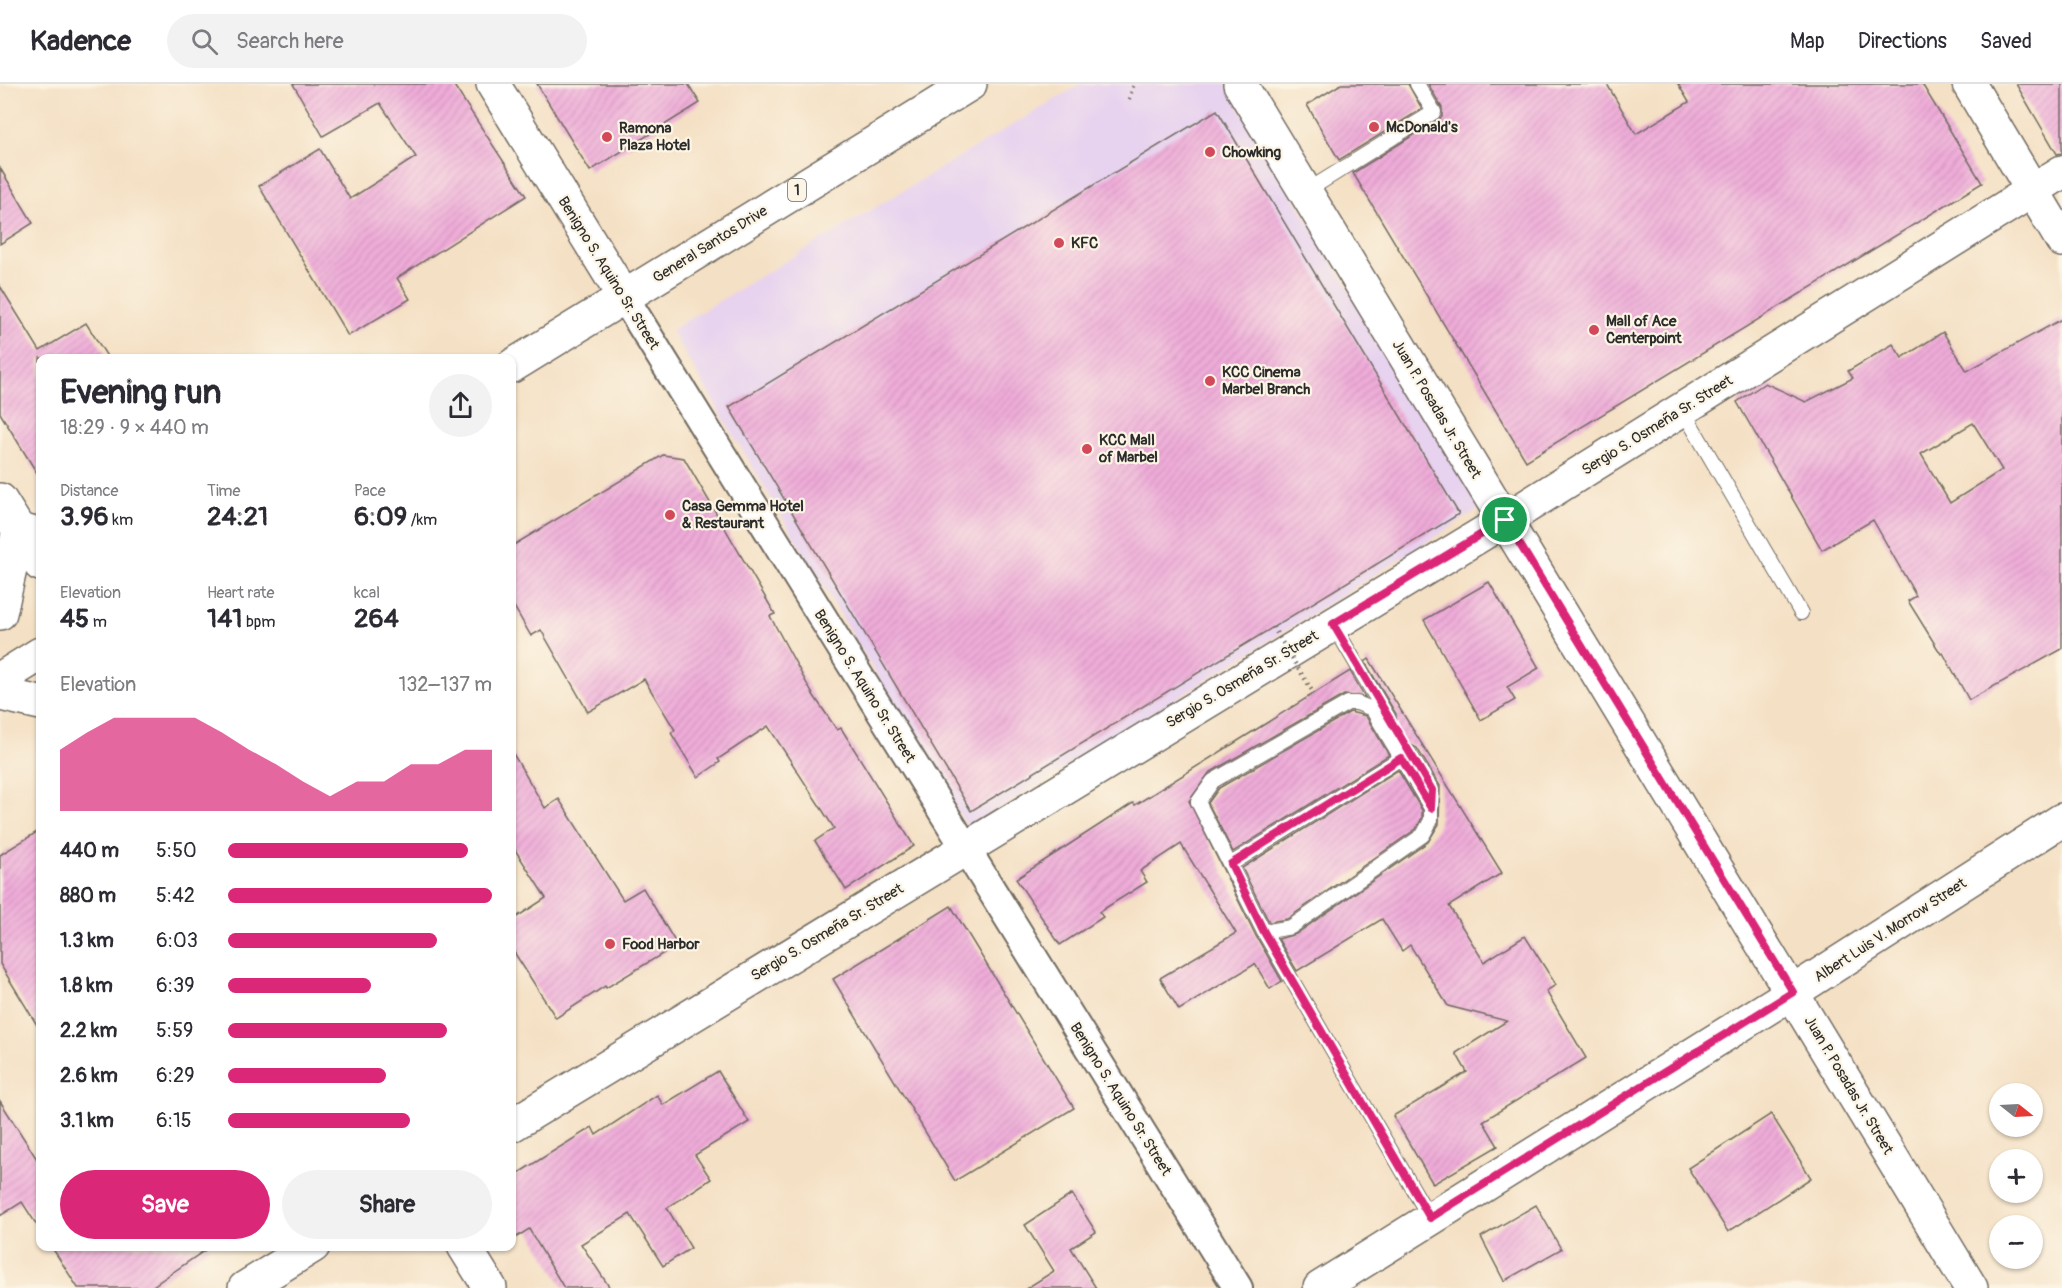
<!DOCTYPE html>
<html lang="en">
<head>
<meta charset="utf-8">
<style>
	:root { --surface:#fff; --page:#f2f2f3; --text:#2b2b33; --muted:#7c7c81; --line:#e1e1e2; --accent:#db2777 }
	body { margin:0; font-family:Pangolin,sans-serif; background:var(--page); color:var(--text); height:100vh; display:flex; flex-direction:column; font-size:22px; white-space:nowrap }
	* { box-sizing:border-box; margin:0 }
	p { font-size:20px; color:var(--muted) }
	.icon { flex:none; width:33px; height:33px; fill:none; stroke:currentColor; stroke-width:2; stroke-linecap:round; stroke-linejoin:round }
	.map { position:relative; flex:1; overflow:hidden }
	.panel { position:absolute; left:36px; top:270px; width:480px; height:897px; display:flex; flex-direction:column; background:var(--surface); border-radius:12px; box-shadow:0 2px 4px #0004 }
	.panel>* { flex:none }
	.needle { width:39px; rotate:108deg }
	.controls { position:absolute; left:1989px; top:999px; display:grid; gap:12px }
	.controls a { display:grid; place-items:center; width:54px; height:54px; border-radius:50%; background:var(--surface); box-shadow:0 2px 4px #0004; font-size:30px }
	.pin { position:absolute; display:grid; place-items:center; width:51px; height:51px; color:#fff; margin:-26px; border:3px solid #fff; border-radius:50%; box-shadow:0 2px 6px #0007 }
	.round { display:grid; place-items:center; flex:none; width:63px; height:63px; border-radius:32px; background:var(--page) }
	.overview { display:flex; align-items:center; justify-content:space-between; height:102px; padding:0 24px }
	h1 { font-size:33px; font-weight:800; line-height:45px }
	.figures { display:grid; grid-template-columns:repeat(3,1fr); gap:9px; height:102px; padding:6px 24px }
	.figures div { display:grid; align-content:center }
	.figures b { font-size:26px; font-weight:800 }
	.figures small { font-size:16px; font-weight:400 }
	.figures p { font-size:16px }
	.chart { height:168px; padding:12px 24px }
	.chart p { display:flex; justify-content:space-between }
	.chart svg { width:100%; height:108px; margin-top:6px; fill:var(--accent); opacity:.7 }
	.primary-button { display:flex; gap:12px; margin-top:auto; padding:12px 24px }
	.primary-button a { flex:1; height:69px; border-radius:36px; background:var(--accent); color:#fff; font-size:24px; font-weight:800; line-height:69px; text-align:center }
	.primary-button a+a { background:var(--page); color:var(--text) }
	ul { padding:0 24px; list-style:none; font-size:20px }
	li { display:grid; grid-template-columns:96px 72px 1fr; align-items:center; height:45px }
	li i { height:15px; border-radius:8px; background:var(--accent) }
	header { display:flex; align-items:center; gap:36px; box-sizing:border-box; height:84px; padding:0 30px; background:var(--surface); border-bottom:2px solid var(--line) }
	header strong { font-size:28px }
	nav { display:flex; gap:33px; margin-inline-start:auto; font-size:21px }
	.search { width:420px; height:54px; background:var(--page); display:flex; align-items:center; gap:15px; box-sizing:border-box; padding:0 21px; border-radius:33px; color:var(--muted); font-size:22px }
	.map>svg:first-child { display:block }
	.built { fill:#e7d2ef }
	.building { fill:url(#building-hatch); fill-rule:evenodd }
	.lines { fill:none; stroke-linecap:round; stroke-linejoin:round }
	.service-casing { stroke:#716a61; stroke-width:16 }
	.minor-casing { stroke:#716a61; stroke-width:32 }
	.tertiary-casing { stroke:#716a61; stroke-width:36 }
	.trunk-casing { stroke:#716a61; stroke-width:36 }
	.path { stroke:#716a61; stroke-width:4; stroke-dasharray:1.5 4.5; stroke-linecap:butt }
	.service { stroke:#fff; stroke-width:14 }
	.minor { stroke:#fff; stroke-width:28 }
	.tertiary { stroke:#fff; stroke-width:33 }
	.trunk { stroke:#fff; stroke-width:33 }
	.path-bridge { stroke:#716a61; stroke-width:4; stroke-dasharray:1.5 4.5; stroke-linecap:butt }
	.route-casing { stroke:#fff; stroke-width:12 }
	.route { stroke:#db2777; stroke-width:8 }
	.poi-dot { fill:#d1495b; stroke:#fcf5e5; stroke-width:2 }
	.labels { text-anchor:middle; stroke-width:4.5; stroke-linejoin:round; paint-order:stroke }
	.shield { fill:#fcf5e5; stroke:#6a6863; stroke-width:1.5 }
	.shield-label { font-size:14px; font-weight:bold; fill:#2b2b2b }
	.poi-label { font-size:15px; font-weight:bold; fill:#2b2b2b; stroke:#fcf5e5; text-anchor:start }
	.street-label { font-size:15px; fill:#2b2b2b; stroke:#fcf5e5 }
</style>
</head>
<body>
<header>
<strong>Kadence</strong>
<div class="search"><svg class="icon" aria-label="search" viewBox="0 0 24 24"><circle cx="10" cy="10" r="6"/><path d="M15 15l6 6"/></svg>Search here</div>
<nav><a>Map</a><a>Directions</a><a>Saved</a></nav>
</header>
<div class="map">
<svg width="2062" height="1204" viewBox="0 0 2062 1204">
	<defs>
		<pattern id="building-hatch" width="6" height="6" patternUnits="userSpaceOnUse" patternTransform="scale(1.5)"><rect width="6" height="6" fill="#efacd9"/><path d="M-1 1l2-2M0 6l6-6M5 7l2-2" fill="none" stroke="#cd94ba"/></pattern>
	</defs>
	<rect width="100%" height="100%" fill="#fcf5e5"/>
	<filter id="ink" filterUnits="userSpaceOnUse"><feTurbulence type="fractalNoise" baseFrequency=".0167" numOctaves="2"/><feDisplacementMap in="SourceGraphic" scale="12" xChannelSelector="R" yChannelSelector="G"/><feConvolveMatrix kernelMatrix="1 2 1 2 8 2 1 2 1" color-interpolation-filters="sRGB"/></filter>
	<filter id="wash" filterUnits="userSpaceOnUse"><feTurbulence type="fractalNoise" baseFrequency=".008" numOctaves="4" result="noise"/><feDisplacementMap in="SourceGraphic" scale="24" xChannelSelector="R" yChannelSelector="G"/><feGaussianBlur stdDeviation="1.35" result="paint"/><feColorMatrix in="noise" values="0 0 0 0 0 0 0 0 0 0 0 0 0 0 0 0 0 1.4 0 .05"/><feComposite in="paint" operator="in"/></filter>
	<g filter="url(#wash)">
		<rect width="100%" height="100%" fill="#f4e0c4"/>
		<!-- built -->
		<polygon class="built" points="1081,0 1226,0 1481,424 968,745 671,246"/>
		<g id="blocks">
			<!-- building -->
			<g class="building">
				<polygon points="293,0 453,0 526,112 397,194 410,215 348,252 259,102 320,65 350,115 416,73 380,19 323,52"/>
				<polygon points="537,0 688,0 700,19 590,87"/>
				<polygon points="1341,0 1408,0 1422,25 1339,76 1307,21"/>
				<polygon points="1428,0 1607,0 1636,50 1689,18 1678,0 1922,0 1982,99 1526,377 1353,89 1442,33 1442,24"/>
				<polygon points="2016,0 2062,0 2062,69 2057,70"/>
				<polygon points="1217,26 1459,430 971,727 729,323"/>
				<polygon points="0,84 33,139 0,160"/>
				<polygon points="0,202 40,267 86,239 108,274 40,274 40,394 0,329"/>
				<path d="M2062,235V565L1969,616L1943,569L1941,570L1908,517L1916,512L1873,436L1822,466L1737,318L1765,299L1806,318L1853,294L1848,287L1893,260L1902,274L1943,248L1967,287ZM1973,339L2002,386L1950,419L1921,370Z"/>
				<polygon points="663,371 684,374 775,530 770,532 812,609 837,646 841,644 914,762 846,806 815,757 834,744 768,642 718,675 720,678 698,693 671,649 675,646 644,595 588,628 541,546 531,552 512,519 512,462"/>
				<polygon points="1489,498 1539,584 1507,603 1515,616 1481,636 1424,536"/>
				<polygon points="1369,575 1502,789 1449,822 1484,878 1525,852 1556,901 1546,907 1586,974 1483,1037 1498,1062 1433,1100 1393,1032 1467,988 1456,969 1507,937 1448,922 1410,861 1402,867 1382,835 1297,887 1278,855 1296,850 1428,758 1439,740 1440,702 1417,664 1409,660 1404,661 1392,642 1396,638 1396,630 1365,578"/>
				<polygon points="1350,587 1365,613 1344,611 1209,689 1189,717 1256,852 1282,897 1270,905 1255,880 1179,926 1160,894 1236,849 1181,760 1140,787 1147,798 1099,828 1103,833 1060,861 1016,795 1133,719 1135,721"/>
				<polygon points="1350,628 1366,632 1389,671 1233,768 1208,719 1219,704"/>
				<polygon points="512,668 545,724 559,715 623,816 643,804 677,861 606,904 605,902 556,934 512,865 512,836 546,814 512,761"/>
				<polygon points="1398,686 1422,726 1422,734 1416,745 1287,835 1269,838 1242,784"/>
				<polygon points="40,746 40,946 0,880 0,771"/>
				<polygon points="951,822 1074,1024 955,1097 833,895"/>
				<polygon points="718,987 749,1038 695,1071 711,1095 667,1124 691,1164 663,1182 630,1130 581,1160 610,1204 564,1204 529,1145 512,1156 512,1093 592,1043 596,1051 657,1011 663,1021"/>
				<polygon points="0,1017 40,1080 40,1146 22,1118 0,1132"/>
				<polygon points="1771,1030 1811,1094 1728,1148 1688,1084"/>
				<polygon points="1072,1110 1096,1148 1071,1164 1096,1204 1027,1204 1054,1187 1025,1141"/>
				<polygon points="1536,1121 1561,1165 1504,1197 1481,1153"/>
				<polygon points="51,1162 211,1162 150,1204 78,1204"/>
			</g>
		</g>
	</g>
	<g filter="url(#ink)">
		<use href="#blocks" fill-opacity="0" stroke="#716a61" stroke-width="1.5"/>
		<g class="lines">
			<defs>
				<g id="service">
					<polyline points="1305,108 1434,28 1417,0"/>
					<polyline points="1682,325 1801,529"/>
					<polyline points="1333,540 1388,634"/>
					<polyline points="1409,669 1432,706 1431,724"/>
					<polyline points="1231,780 1401,674"/>
					<polyline points="1264,848 1291,843 1423,751 1431,736 1431,724 1372,625 1357,619 1348,619 1213,697 1198,718 1264,848 1430,1134"/>
				</g>
				<polyline id="minor" points="624,213 1238,1204"/>
				<g id="tertiary">
					<polyline points="493,0 624,213"/>
					<polyline points="1240,0 1971,1204"/>
					<polyline points="1969,0 2062,156"/>
					<polyline points="0,416 40,480"/>
					<polyline points="512,1041 1505,436 2062,88"/>
					<polyline points="464,1162 490,1204"/>
					<polyline points="245,1204 313,1162"/>
					<polyline points="1320,1204 1793,908 2062,736"/>
				</g>
				<g id="trunk">
					<polyline points="512,282 970,0"/>
					<polyline points="0,529 19,446 40,451"/>
					<polyline points="0,595 40,570"/>
					<polyline points="0,610 40,619"/>
				</g>
			</defs>
			<!-- service casing -->
			<use href="#service" class="service-casing"/>
			<!-- minor casing -->
			<use href="#minor" class="minor-casing"/>
			<!-- tertiary casing -->
			<use href="#tertiary" class="tertiary-casing"/>
			<!-- trunk casing -->
			<use href="#trunk" class="trunk-casing"/>
			<!-- path -->
			<polyline class="path" points="1129,15 1134,0"/>
			<!-- service -->
			<use href="#service" class="service"/>
			<!-- minor -->
			<use href="#minor" class="minor"/>
			<!-- tertiary -->
			<use href="#tertiary" class="tertiary"/>
			<!-- trunk -->
			<use href="#trunk" class="trunk"/>
			<!-- path-bridge -->
			<polyline class="path-bridge" points="1273,543 1314,610"/>
		</g>
	</g>
	<g class="lines" filter="url(#ink)">
		<defs>
			<polygon id="route" points="1505,436 1793,908 1430,1134 1264,848 1231,780 1401,674 1431,724 1432,706 1333,540"/>
		</defs>
		<!-- route casing -->
		<use href="#route" class="route-casing"/>
		<!-- route -->
		<use href="#route" class="route"/>
	</g>
	<!-- markers -->
	<g class="poi-dot">
		<circle cx="1374" cy="43" r="6"/>
		<circle cx="607" cy="53" r="6"/>
		<circle cx="1210" cy="68" r="6"/>
		<circle cx="1059" cy="159" r="6"/>
		<circle cx="1594" cy="246" r="6"/>
		<circle cx="1210" cy="297" r="6"/>
		<circle cx="1087" cy="365" r="6"/>
		<circle cx="670" cy="431" r="6"/>
		<circle cx="610" cy="860" r="6"/>
	</g>
	<g class="labels">
		<!-- shield labels -->
		<rect class="shield" x="788" y="95" width="18" height="22" rx="4.5"/>
		<g class="shield-label">
			<text x="797" y="111">1</text>
		</g>
		<!-- poi labels -->
		<g class="poi-label">
			<text x="1386" y="48">McDonald's</text>
			<text x="619" y="49">Ramona<tspan x="619" dy="17">Plaza Hotel</tspan></text>
			<text x="1222" y="73">Chowking</text>
			<text x="1071" y="164">KFC</text>
			<text x="1606" y="242">Mall of Ace<tspan x="1606" dy="17">Centerpoint</tspan></text>
			<text x="1222" y="293">KCC Cinema<tspan x="1222" dy="17">Marbel Branch</tspan></text>
			<text x="1099" y="361">KCC Mall<tspan x="1099" dy="17">of Marbel</tspan></text>
			<text x="682" y="427">Casa Gemma Hotel<tspan x="682" dy="17">&amp; Restaurant</tspan></text>
			<text x="622" y="865">Food Harbor</text>
		</g>
		<!-- street labels -->
		<g class="street-label">
			<text transform="translate(710 160) rotate(-32)" y="5">General Santos Drive</text>
			<text transform="translate(609 189) rotate(58)" y="5">Benigno S. Aquino Sr. Street</text>
			<text transform="translate(1437 325) rotate(59)" y="5">Juan P. Posadas Jr. Street</text>
			<text transform="translate(1657 341) rotate(-32)" y="5">Sergio S. Osmeña Sr. Street</text>
			<text transform="translate(1242 595) rotate(-31)" y="5">Sergio S. Osmeña Sr. Street</text>
			<text transform="translate(865 602) rotate(58)" y="5">Benigno S. Aquino Sr. Street</text>
			<text transform="translate(1890 846) rotate(-33)" y="5">Albert Luis V. Morrow Street</text>
			<text transform="translate(827 848) rotate(-31)" y="5">Sergio S. Osmeña Sr. Street</text>
			<text transform="translate(1849 1001) rotate(59)" y="5">Juan P. Posadas Jr. Street</text>
			<text transform="translate(1121 1015) rotate(58)" y="5">Benigno S. Aquino Sr. Street</text>
		</g>
	</g>
</svg>
<div class="controls">
<a><svg class="needle" viewBox="-14 -14 28 28"><path d="M0-13l5 13h-10z" fill="#e53935"/><path d="M0 13l5-13h-10z" fill="#7c7c81"/></svg></a>
<a>+</a>
<a>−</a>
</div>
<div class="pin" style="left:1505px;top:436px;background:#1e9e55"><svg class="icon" aria-label="arrive" viewBox="0 0 24 24"><path d="M6 21V4h12l-3 4 3 4H6"/></svg></div>
<section class="panel">
<div class="overview"><div><h1>Evening run</h1><p>18:29 · 9 × 440 m</p></div><a class="round"><svg class="icon" aria-label="share" viewBox="0 0 24 24"><path d="M12 15V3M7 8l5-5 5 5M5 13v7h14v-7"/></svg></a></div>
<div class="figures">
<div><p>Distance</p><b>3.96<small> km</small></b></div>
<div><p>Time</p><b>24:21</b></div>
<div><p>Pace</p><b>6:09<small> /km</small></b></div>
</div>
<div class="figures">
<div><p>Elevation</p><b>45<small> m</small></b></div>
<div><p>Heart rate</p><b>141<small> bpm</small></b></div>
<div><p>kcal</p><b>264</b></div>
</div>
<div class="chart"><p><span>Elevation</span>132–137 m</p>
<svg viewBox="0 0 160 44" preserveAspectRatio="none"><path d="M0 44V19L10 12L20 6L30 6L40 6L50 6L60 12L70 19L80 25L90 32L100 38L110 32L120 32L130 25L140 25L150 19L160 19V44z"/></svg>
</div>
<ul>
<li><b>440 m</b>5:50<i style="width:91%"></i></li>
<li><b>880 m</b>5:42<i style="width:100%"></i></li>
<li><b>1.3 km</b>6:03<i style="width:79%"></i></li>
<li><b>1.8 km</b>6:39<i style="width:54%"></i></li>
<li><b>2.2 km</b>5:59<i style="width:83%"></i></li>
<li><b>2.6 km</b>6:29<i style="width:60%"></i></li>
<li><b>3.1 km</b>6:15<i style="width:69%"></i></li>
</ul>
<div class="primary-button"><a>Save</a><a>Share</a></div>
</section>
</div>
</body>
</html>
